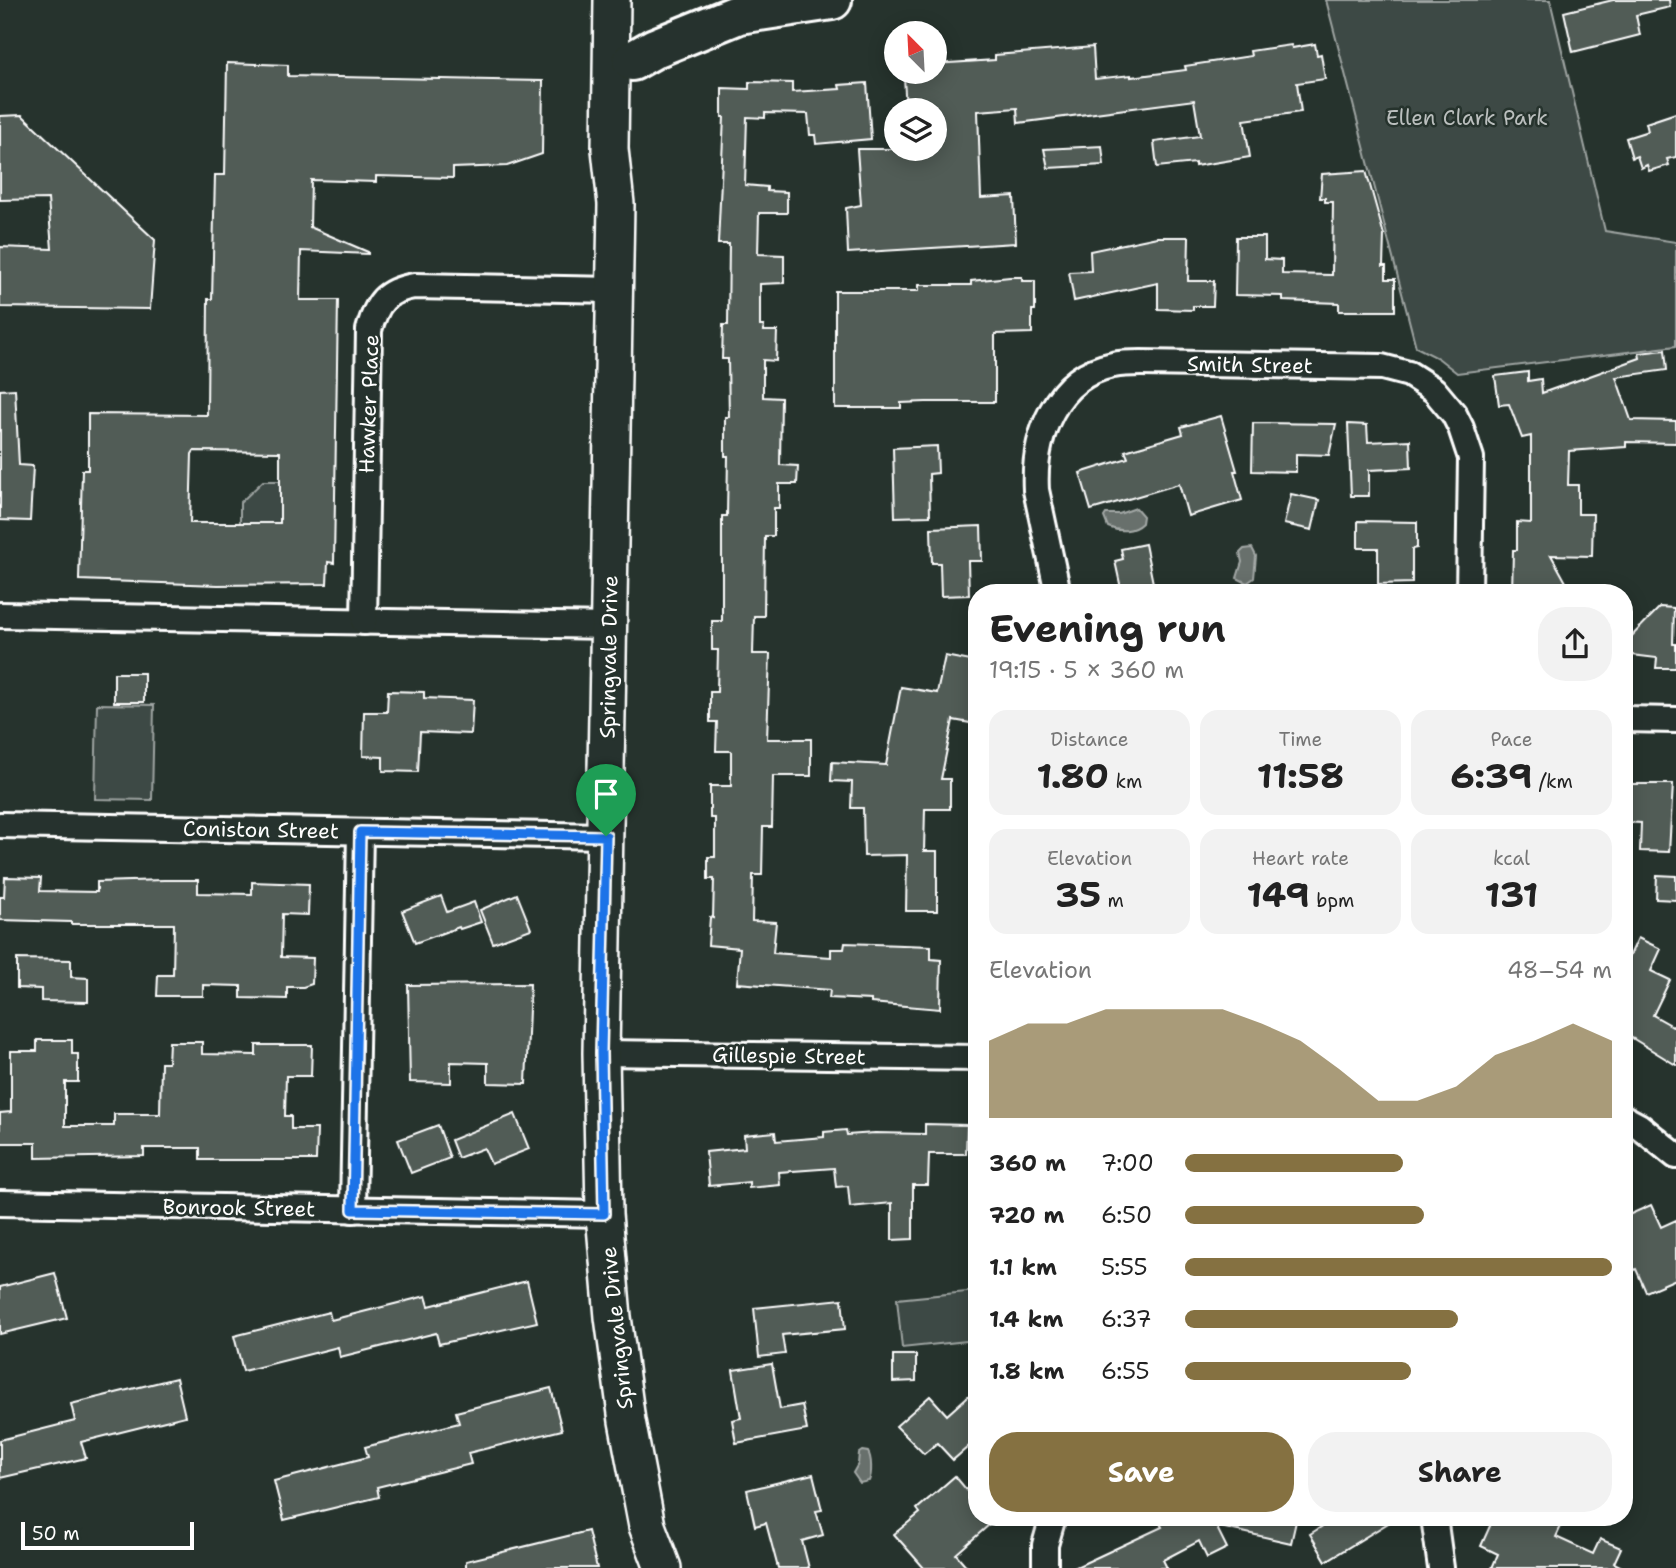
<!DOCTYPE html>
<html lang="en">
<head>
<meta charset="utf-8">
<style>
	:root { --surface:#fff; --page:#f2f2f2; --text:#222; --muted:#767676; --accent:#857141 }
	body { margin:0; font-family:"Shantell Sans",sans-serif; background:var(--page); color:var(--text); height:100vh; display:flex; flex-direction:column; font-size:26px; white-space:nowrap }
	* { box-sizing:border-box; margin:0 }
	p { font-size:23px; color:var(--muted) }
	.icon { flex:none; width:38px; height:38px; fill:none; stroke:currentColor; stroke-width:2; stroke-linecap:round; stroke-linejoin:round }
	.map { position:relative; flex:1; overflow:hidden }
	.panel { position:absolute; left:968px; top:584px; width:665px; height:942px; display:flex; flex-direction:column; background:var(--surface); border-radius:28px; box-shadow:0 4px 18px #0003 }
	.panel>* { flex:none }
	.needle { width:46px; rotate:336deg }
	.tools { position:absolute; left:884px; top:21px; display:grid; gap:14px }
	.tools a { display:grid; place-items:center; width:63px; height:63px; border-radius:50%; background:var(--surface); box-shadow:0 4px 18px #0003; font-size:35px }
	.scale { position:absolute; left:21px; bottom:18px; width:173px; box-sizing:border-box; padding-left:7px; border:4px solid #fff; border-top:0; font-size:19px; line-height:24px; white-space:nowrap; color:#fff; -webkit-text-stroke:5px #26332d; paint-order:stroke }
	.pin { position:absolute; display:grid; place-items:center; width:60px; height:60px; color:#fff; margin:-72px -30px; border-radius:50% 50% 50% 0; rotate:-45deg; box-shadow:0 0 7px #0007 }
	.pin .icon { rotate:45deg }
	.round { display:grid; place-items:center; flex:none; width:74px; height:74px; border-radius:28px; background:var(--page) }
	.summary { display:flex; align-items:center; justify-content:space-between; height:119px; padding:0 21px }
	h1 { font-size:38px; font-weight:700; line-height:52px }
	.stats { display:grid; grid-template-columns:repeat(3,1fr); gap:10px; height:119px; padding:7px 21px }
	.stats div { display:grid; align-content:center; border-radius:18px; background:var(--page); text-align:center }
	.stats b { font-size:35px; font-weight:700 }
	.stats small { font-size:19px; font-weight:400 }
	.stats p { font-size:19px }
	.chart { height:196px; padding:14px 21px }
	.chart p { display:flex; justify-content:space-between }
	.chart svg { width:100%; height:126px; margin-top:7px; fill:var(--accent); opacity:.7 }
	.action { display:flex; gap:14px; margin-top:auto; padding:14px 21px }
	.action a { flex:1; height:80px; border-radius:28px; background:var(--accent); color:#fff; font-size:28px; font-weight:700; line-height:80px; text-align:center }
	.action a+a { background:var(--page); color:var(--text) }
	ul { padding:0 21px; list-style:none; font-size:23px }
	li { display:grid; grid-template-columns:112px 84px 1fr; align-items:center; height:52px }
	li i { height:18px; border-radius:9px; background:var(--accent) }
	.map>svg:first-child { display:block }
	.green { fill:#3e4944; stroke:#9ea4a2; stroke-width:2 }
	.water { fill:#67706c; stroke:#a4a9a7; stroke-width:2 }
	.building { fill:#515c57; stroke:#fff; stroke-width:2; fill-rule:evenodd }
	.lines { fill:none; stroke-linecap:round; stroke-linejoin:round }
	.street-casing { stroke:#fff; stroke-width:30 }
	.secondary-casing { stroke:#fff; stroke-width:40 }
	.primary-casing { stroke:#fff; stroke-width:44 }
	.street { stroke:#26332d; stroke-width:24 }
	.secondary { stroke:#26332d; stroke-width:35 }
	.primary { stroke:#26332d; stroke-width:38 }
	.route-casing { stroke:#fff; stroke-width:14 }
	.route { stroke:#1a73e8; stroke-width:9 }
	.labels { text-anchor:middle; stroke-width:5; stroke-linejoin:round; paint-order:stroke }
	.park-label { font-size:21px; fill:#bbbfbe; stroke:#26332d }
	.street-label { font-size:21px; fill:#fff; stroke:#26332d }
</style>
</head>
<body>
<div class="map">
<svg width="1676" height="1568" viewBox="0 0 1676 1568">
	<rect width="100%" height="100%" fill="#26332d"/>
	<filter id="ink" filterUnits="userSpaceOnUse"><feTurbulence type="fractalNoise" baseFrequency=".0143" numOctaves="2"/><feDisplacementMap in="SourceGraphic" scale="14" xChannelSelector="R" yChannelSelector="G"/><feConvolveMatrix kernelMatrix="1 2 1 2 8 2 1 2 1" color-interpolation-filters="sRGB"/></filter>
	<g filter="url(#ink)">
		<!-- green -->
		<g class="green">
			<polygon points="1326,0 1550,0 1605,231 1676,242 1676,346 1457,373 1438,358 1416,347"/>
			<polygon points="263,481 280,481 280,523 240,523 240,503"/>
			<polygon points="97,704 154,705 152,800 95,799"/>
			<polygon points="976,1291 976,1340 902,1348 897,1299"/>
		</g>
		<!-- water -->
		<g class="water">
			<path d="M1136,508L1143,516L1142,523C1133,532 1119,532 1108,527L1104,517L1106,514H1119Z"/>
			<polygon points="1252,548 1256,556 1254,578 1247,583 1237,578 1242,562 1240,553 1244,549"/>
			<path d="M862,1451L868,1452C872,1458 872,1474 869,1481L860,1483L853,1473L858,1464L859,1453Z"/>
		</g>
		<!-- building -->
		<g class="building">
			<polygon points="1613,0 1669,0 1670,7 1636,15 1640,35 1573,52 1564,12"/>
			<polygon points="1315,44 1317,55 1321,54 1325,79 1297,83 1301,112 1244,120 1250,157 1195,166 1195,163 1157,167 1154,142 1200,136 1194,100 1018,123 1017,108 978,111 981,198 1014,196 1016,243 848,253 846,208 861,205 857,149 934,149 934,110 906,110 904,77 907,77 907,72 934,72 934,64 995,60 995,55 1093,47 1095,79 1131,75 1131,77 1186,70 1185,66 1251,56 1250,51 1291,45 1292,48"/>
			<path d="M227,63L288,65V76L543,81L542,154L507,166L453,168V178L376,176V182L311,180L310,227L368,252V254L301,251L300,300H338L334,563L328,562L327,584L218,585L79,580L82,470H88V414L207,415L208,299H212L215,175H225ZM194,451L280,452V523H190L192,454Z"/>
			<polygon points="749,82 792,83 792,92 840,89 839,85 867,83 871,139 816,144 815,135 810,135 808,114 765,113 765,118 747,117 745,185 767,187 767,191 787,192 787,213 759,213 758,254 784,255 784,283 760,284 760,326 764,326 763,331 777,331 776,361 763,360 763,397 781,398 780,465 798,466 797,484 779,484 779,508 774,508 774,536 765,536 764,616 754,616 753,654 770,654 767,739 811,739 811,776 773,776 772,827 763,827 762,875 753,875 752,921 776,922 773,953 831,957 831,949 844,949 845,943 931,946 931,959 941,960 940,1009 871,1003 871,1000 829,998 830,990 737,983 740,948 708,945 710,917 713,918 714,879 708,879 708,857 715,857 715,818 710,818 710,786 731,786 731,751 716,751 717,722 710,722 710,692 717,692 718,650 712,650 712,621 722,621 722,516 727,516 728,456 725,456 725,417 729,417 728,359 722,359 723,325 728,325 729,244 718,244 724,117 722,117 722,88 749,89"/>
			<polygon points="1676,113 1676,157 1667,159 1669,165 1649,171 1647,165 1641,168 1637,156 1632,158 1626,138 1648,131 1646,123"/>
			<polygon points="22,115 155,240 150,309 0,307 0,247 52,249 48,199 0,200 0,116"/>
			<polygon points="1102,146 1104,165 1048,168 1044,149"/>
			<polygon points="1366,171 1384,235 1383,266 1386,266 1386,279 1395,279 1395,311 1339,311 1339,303 1283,301 1283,296 1235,295 1236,237 1265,237 1265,259 1282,260 1282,274 1332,275 1333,202 1325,202 1325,198 1320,198 1322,174"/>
			<polygon points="1157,237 1189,237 1188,281 1214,281 1213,306 1193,306 1193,310 1158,309 1158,283 1074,301 1069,272 1091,271 1090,251"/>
			<polygon points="1010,277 1022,277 1022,281 1035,281 1035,310 1032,310 1032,333 995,334 995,402 926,402 901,403 901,408 835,408 835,291 919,291 919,285 971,285 971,281"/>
			<polygon points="1665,350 1667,370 1616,377 1631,420 1676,421 1676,443 1626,442 1626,447 1569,451 1568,485 1578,485 1578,514 1593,514 1592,556 1551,555 1572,593 1512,593 1513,550 1517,550 1517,522 1531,523 1531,436 1522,438 1509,404 1499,405 1495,376 1528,372 1528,381 1541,379 1542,393 1640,358 1639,353"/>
			<polygon points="15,389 19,465 33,466 30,521 0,520 0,390"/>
			<polygon points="1221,416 1237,471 1234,471 1242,500 1188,516 1179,484 1091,510 1080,473 1128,458 1125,451 1183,434 1181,427"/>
			<polygon points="1253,423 1336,424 1329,455 1296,454 1296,472 1252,471"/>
			<polygon points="1348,424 1367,425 1368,442 1410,440 1411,468 1369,470 1369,496 1351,496"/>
			<polygon points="937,446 938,473 929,474 930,516 895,517 893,448"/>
			<polygon points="1291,494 1319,500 1312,530 1284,524"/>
			<polygon points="1358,521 1417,522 1417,548 1412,549 1412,583 1378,584 1378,548 1358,548"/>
			<polygon points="981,526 982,561 968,561 969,595 941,596 940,563 932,563 931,528"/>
			<polygon points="1145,544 1155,593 1122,593 1115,561 1123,559 1121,549"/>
			<polygon points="1660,607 1674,608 1673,644 1676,644 1676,668 1656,668 1657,658 1624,654 1624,644"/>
			<polygon points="945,656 976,662 976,724 953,720 941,779 950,779 950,809 925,809 924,851 937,851 937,911 906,911 907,855 864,856 863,808 851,808 852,782 831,781 832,762 886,765 901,687 937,693"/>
			<rect x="114" y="673" width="30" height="29"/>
			<polygon points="388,691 424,692 424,698 473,700 471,734 420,732 418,772 383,771 383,757 363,756 364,712 387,712"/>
			<polygon points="1624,784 1673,784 1669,852 1640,851 1641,823 1624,822"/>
			<polygon points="1657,875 1676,876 1676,900 1656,899"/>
			<polygon points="5,877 41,878 40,891 97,892 97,882 164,880 198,880 198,893 252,894 252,882 309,884 308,915 282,914 281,957 313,958 312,984 303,987 287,987 287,999 241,998 241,986 203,985 203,996 157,996 158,975 173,975 174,924 71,924 71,922 0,920 0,897 4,897"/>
			<polygon points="517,894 531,929 493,943 480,910"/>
			<polygon points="441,896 447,912 474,902 481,922 460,929 459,927 415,943 402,911"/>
			<polygon points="1638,938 1661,949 1651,971 1670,980 1653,1015 1676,1028 1676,1065 1624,1033 1624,968"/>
			<polygon points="17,959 71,960 71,977 88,978 88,1002 41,1001 41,989 17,988"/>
			<polygon points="530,984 526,1084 488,1083 488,1063 451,1062 451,1083 410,1082 408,985"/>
			<polygon points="37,1040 72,1040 72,1054 78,1054 78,1082 65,1082 65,1126 114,1126 114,1114 160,1114 161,1063 168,1063 169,1042 202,1042 202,1054 256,1055 256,1045 312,1045 311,1076 286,1076 285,1116 291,1116 291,1129 317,1129 316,1160 200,1160 200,1148 144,1148 144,1156 36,1158 36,1143 0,1143 0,1113 11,1112 11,1051 37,1051"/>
			<polygon points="515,1114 529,1149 491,1164 484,1148 458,1158 451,1140"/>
			<polygon points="925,1124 967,1125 966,1154 929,1154 928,1185 913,1185 913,1239 892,1240 892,1203 850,1207 848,1186 836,1187 834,1168 779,1172 780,1185 749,1188 749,1182 709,1186 706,1152 745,1148 744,1135 775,1132 776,1141 824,1137 824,1132 846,1130 847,1135 875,1133 925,1134"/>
			<polygon points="438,1125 450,1158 411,1173 398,1140"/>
			<polygon points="1651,1205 1661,1227 1676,1220 1676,1279 1646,1292 1636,1269 1624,1275 1624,1217"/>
			<polygon points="55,1273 67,1318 0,1334 0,1287"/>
			<polygon points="527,1281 537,1322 439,1344 436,1333 340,1357 338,1347 243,1371 234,1336 329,1312 331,1320 426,1296 429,1306"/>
			<polygon points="842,1299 845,1329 782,1335 785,1354 759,1357 754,1308"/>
			<polygon points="893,1355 916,1355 916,1381 893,1382"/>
			<polygon points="772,1364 780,1409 802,1405 807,1430 736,1443 732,1420 741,1418 733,1370"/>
			<polygon points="176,1378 185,1416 81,1442 86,1458 0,1478 0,1440 75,1421 71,1404"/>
			<polygon points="551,1388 562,1430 468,1453 471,1464 377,1487 379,1497 284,1520 274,1481 368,1457 365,1447 459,1423 456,1412"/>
			<polygon points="976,1389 976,1440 953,1460 937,1443 924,1454 896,1426 930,1396 947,1415"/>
			<polygon points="813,1474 822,1510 816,1511 823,1535 802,1541 809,1568 778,1568 766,1523 755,1526 747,1490"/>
			<polygon points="955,1476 976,1501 976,1517 998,1517 956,1554 968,1568 924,1568 894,1534 920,1513 917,1509"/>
			<polygon points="1157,1517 1297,1517 1291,1543 1216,1526 1227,1548 1207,1558 1199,1541 1163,1560 1167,1568 1074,1568 1162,1527"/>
			<polygon points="1337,1517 1398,1517 1326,1561 1310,1534"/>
			<polygon points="1494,1517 1548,1517 1562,1524 1556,1537 1593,1554 1600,1539 1621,1548 1614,1563 1624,1568 1492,1568 1498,1554 1481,1546"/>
			<polygon points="588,1531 597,1568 466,1568 466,1561"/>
		</g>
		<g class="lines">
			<defs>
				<g id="street">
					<path d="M1058,593L1036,490C1033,437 1055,376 1113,365C1122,363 1131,363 1141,363L1382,367L1409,374L1434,390L1454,414L1461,428L1471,458L1469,593"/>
					<polyline points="0,615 609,626"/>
					<path d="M364,622L369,330C377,302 385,291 414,286L615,290"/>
					<polyline points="1624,719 1676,720"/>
					<polyline points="0,825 605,836"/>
					<polyline points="601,1053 976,1058"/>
					<polyline points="1624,1118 1639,1126 1676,1156"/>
					<polyline points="0,1203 604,1214"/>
					<polyline points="353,1210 360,832"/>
					<polyline points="1434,1517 1441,1568"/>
					<polyline points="1045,1568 1045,1545 1053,1517"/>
				</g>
				<polyline id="secondary" points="612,0 610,149 616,204 601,1053 604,1214 613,1317 627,1421 647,1526 663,1568"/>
				<polyline id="primary" points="632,61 655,48 739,14 832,0"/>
			</defs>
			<!-- street casing -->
			<use href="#street" class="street-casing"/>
			<!-- secondary casing -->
			<use href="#secondary" class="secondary-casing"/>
			<!-- primary casing -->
			<use href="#primary" class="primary-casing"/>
			<!-- street -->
			<use href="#street" class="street"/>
			<!-- secondary -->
			<use href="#secondary" class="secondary"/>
			<!-- primary -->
			<use href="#primary" class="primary"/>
		</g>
	</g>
	<g class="lines" filter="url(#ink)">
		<defs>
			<polygon id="route" points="360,832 606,836 601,1053 604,1214 353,1210"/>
		</defs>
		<!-- route casing -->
		<use href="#route" class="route-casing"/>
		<!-- route -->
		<use href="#route" class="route"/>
	</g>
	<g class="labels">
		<!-- park labels -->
		<g class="park-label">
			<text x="1467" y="125">Ellen Clark Park</text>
		</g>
		<!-- street labels -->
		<g class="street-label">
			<text transform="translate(1250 365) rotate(1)" y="7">Smith Street</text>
			<text transform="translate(369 404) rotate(-88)" y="7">Hawker Place</text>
			<text transform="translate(609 657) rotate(-89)" y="7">Springvale Drive</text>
			<text transform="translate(261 830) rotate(1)" y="7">Coniston Street</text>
			<text transform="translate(789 1056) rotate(1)" y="7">Gillespie Street</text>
			<text transform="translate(239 1208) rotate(1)" y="7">Bonrook Street</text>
			<text transform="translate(617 1328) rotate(-96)" y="7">Springvale Drive</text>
		</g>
	</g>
</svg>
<div class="tools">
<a><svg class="needle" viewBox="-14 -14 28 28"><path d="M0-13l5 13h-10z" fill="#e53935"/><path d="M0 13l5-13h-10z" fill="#767676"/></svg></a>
<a><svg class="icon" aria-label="layers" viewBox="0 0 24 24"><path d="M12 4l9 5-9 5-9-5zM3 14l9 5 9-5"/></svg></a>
</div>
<div class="scale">50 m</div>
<div class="pin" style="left:606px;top:836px;background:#1e9e55"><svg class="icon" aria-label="arrive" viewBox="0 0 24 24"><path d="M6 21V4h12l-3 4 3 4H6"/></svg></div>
<section class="panel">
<div class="summary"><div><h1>Evening run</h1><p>19:15 · 5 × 360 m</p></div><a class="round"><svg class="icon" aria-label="share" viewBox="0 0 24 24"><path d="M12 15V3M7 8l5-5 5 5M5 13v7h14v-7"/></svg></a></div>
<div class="stats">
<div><p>Distance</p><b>1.80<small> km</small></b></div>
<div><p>Time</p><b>11:58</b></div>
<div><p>Pace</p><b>6:39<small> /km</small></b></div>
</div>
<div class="stats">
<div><p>Elevation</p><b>35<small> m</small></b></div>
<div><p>Heart rate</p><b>149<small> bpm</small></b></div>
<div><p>kcal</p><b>131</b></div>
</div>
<div class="chart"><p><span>Elevation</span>48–54 m</p>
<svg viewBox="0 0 160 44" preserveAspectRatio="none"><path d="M0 44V17L10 11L20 11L30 6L40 6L50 6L60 6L70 11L80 17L90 27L100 38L110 38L120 33L130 22L140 17L150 11L160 17V44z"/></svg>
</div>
<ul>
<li><b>360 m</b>7:00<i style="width:51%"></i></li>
<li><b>720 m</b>6:50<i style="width:56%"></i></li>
<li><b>1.1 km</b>5:55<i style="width:100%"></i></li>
<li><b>1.4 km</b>6:37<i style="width:64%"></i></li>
<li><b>1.8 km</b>6:55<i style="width:53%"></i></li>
</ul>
<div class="action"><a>Save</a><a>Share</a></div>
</section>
</div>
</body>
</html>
